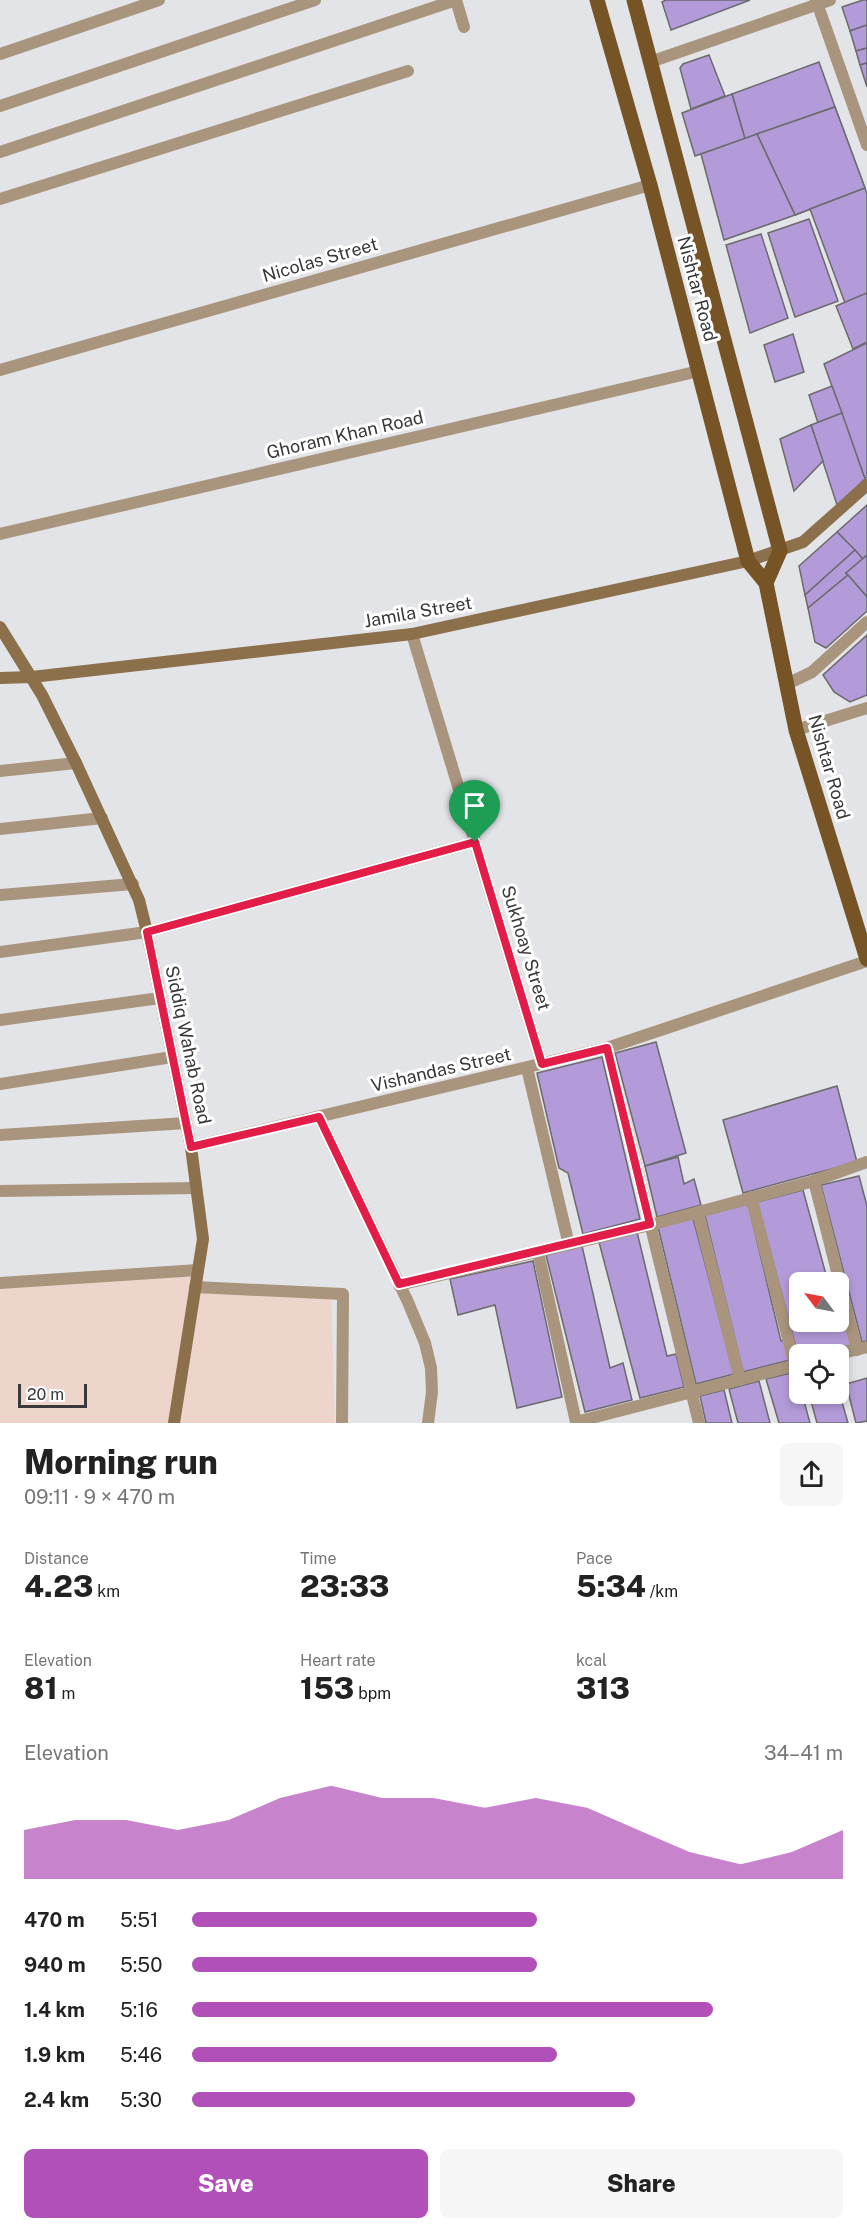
<!DOCTYPE html>
<html lang="en">
<head>
<meta charset="utf-8">
<style>
	:root { --surface:#fff; --page:#f6f6f6; --text:#222; --muted:#767676; --accent:#b150b8 }
	body { margin:0; font-family:"Public Sans",sans-serif; background:var(--page); color:var(--text); height:100vh; display:flex; flex-direction:column; font-size:22px; white-space:nowrap }
	* { box-sizing:border-box; margin:0 }
	p { font-size:20px; color:var(--muted) }
	.icon { flex:none; width:33px; height:33px; fill:none; stroke:currentColor; stroke-width:2; stroke-linecap:round; stroke-linejoin:round }
	.map { position:relative; height:1423px; overflow:hidden }
	.panel { display:flex; flex-direction:column; background:var(--surface); flex:1 }
	.panel>* { flex:none }
	.needle { width:39px; rotate:302deg }
	.controls { position:absolute; left:789px; top:1272px; display:grid; gap:12px }
	.controls a { display:grid; place-items:center; width:60px; height:60px; border-radius:9px; background:var(--surface); box-shadow:0 3px 9px #0003; font-size:30px }
	.scale { position:absolute; left:18px; bottom:15px; width:69px; box-sizing:border-box; padding-left:6px; border:3px solid #39393b; border-top:0; font-size:16px; line-height:21px; white-space:nowrap; color:#39393b; -webkit-text-stroke:4px #fff; paint-order:stroke }
	.pin { position:absolute; display:grid; place-items:center; width:51px; height:51px; color:#fff; margin:-62px -26px; border-radius:50% 50% 50% 0; rotate:-45deg; box-shadow:0 0 6px #0007 }
	.pin .icon { rotate:45deg }
	.round { display:grid; place-items:center; flex:none; width:63px; height:63px; border-radius:9px; background:var(--page) }
	.overview { display:flex; align-items:center; justify-content:space-between; height:102px; padding:0 24px }
	h1 { font-size:33px; font-weight:800; line-height:45px }
	.metrics { display:grid; grid-template-columns:repeat(3,1fr); gap:9px; height:102px; padding:6px 24px }
	.metrics div { display:grid; align-content:center }
	.metrics b { font-size:30px; font-weight:800 }
	.metrics small { font-size:16px; font-weight:400 }
	.metrics p { font-size:16px }
	.chart { height:168px; padding:12px 24px }
	.chart p { display:flex; justify-content:space-between }
	.chart svg { width:100%; height:108px; margin-top:6px; fill:var(--accent); opacity:.7 }
	.primary-button { display:flex; gap:12px; margin-top:auto; padding:12px 24px }
	.primary-button a { flex:1; height:69px; border-radius:9px; background:var(--accent); color:#fff; font-size:24px; font-weight:800; line-height:69px; text-align:center }
	.primary-button a+a { background:var(--page); color:var(--text) }
	ul { padding:0 24px; list-style:none; font-size:20px }
	li { display:grid; grid-template-columns:96px 72px 1fr; align-items:center; height:45px }
	li i { height:15px; border-radius:8px; background:var(--accent) }
	.map>svg:first-child { display:block }
	.commercial { fill:#edd5cb }
	.building { fill:#b39bd9; stroke:#6b6a6d; stroke-width:1.5; fill-rule:evenodd }
	.lines { fill:none; stroke-linecap:round; stroke-linejoin:round }
	.service { stroke:#a9957d; stroke-width:12 }
	.minor { stroke:#a9957d; stroke-width:12 }
	.secondary { stroke:#8c6f4b; stroke-width:12 }
	.primary { stroke:#765425; stroke-width:15 }
	.route-casing { stroke:#fff; stroke-width:12 }
	.route { stroke:#e11d48; stroke-width:8 }
	.labels { text-anchor:middle; stroke-width:6; stroke-linejoin:round; paint-order:stroke }
	.street-label { font-size:18px; fill:#39393b; stroke:#fff }
</style>
</head>
<body>
<div class="map">
<svg width="867" height="1423" viewBox="0 0 867 1423">
	<rect width="100%" height="100%" fill="#e3e4e7"/>
	<!-- commercial -->
	<polygon class="commercial" points="198,1270 195,1287 331,1294 335,1423 0,1423 0,1283"/>
	<!-- building -->
	<g class="building">
		<polygon points="666,0 750,0 671,30 662,2"/>
		<polygon points="863,0 867,0 867,25 850,31 842,7"/>
		<polygon points="867,25 867,48 856,51 850,31"/>
		<polygon points="867,48 867,63 860,65 856,51"/>
		<polygon points="709,55 725,96 691,109 680,68 683,64"/>
		<polygon points="819,62 835,107 745,139 732,94"/>
		<polygon points="867,63 867,87 860,65"/>
		<polygon points="732,94 745,139 695,156 682,113"/>
		<path d="M835,107L865,188L795,215L757,134ZM805,134L813,153L798,159L790,140ZM819,168L826,188L809,195L801,175Z"/>
		<polygon points="835,107 865,188 795,215 757,134"/>
		<polygon points="757,134 795,215 724,240 701,154"/>
		<polygon points="865,188 867,194 867,293 845,303 810,209"/>
		<polygon points="809,219 838,301 795,317 768,233"/>
		<polygon points="761,234 788,318 750,333 726,245"/>
		<polygon points="867,293 867,342 853,349 836,306"/>
		<polygon points="793,334 804,372 775,382 764,345"/>
		<polygon points="867,343 867,477 865,479 824,364"/>
		<polygon points="832,386 842,413 818,423 809,395"/>
		<polygon points="842,413 865,479 837,505 811,425"/>
		<polygon points="811,425 823,461 794,491 780,439"/>
		<polygon points="867,505 867,555 863,559 837,532"/>
		<polygon points="837,532 855,550 805,595 799,566"/>
		<polygon points="855,550 863,559 846,573 848,575 808,608 805,595"/>
		<polygon points="867,555 867,597 846,573"/>
		<polygon points="848,575 867,597 867,611 826,648 815,642 808,608"/>
		<polygon points="867,635 867,695 850,702 834,692 823,675"/>
		<polygon points="656,1042 686,1153 645,1166 615,1053"/>
		<polygon points="602,1057 640,1219 583,1234 568,1173 559,1168 537,1073"/>
		<polygon points="837,1086 857,1162 743,1193 723,1120"/>
		<polygon points="678,1157 684,1184 694,1179 701,1205 657,1217 645,1166"/>
		<polygon points="859,1176 867,1206 867,1341 862,1342 821,1185"/>
		<polygon points="803,1190 828,1282 800,1282 800,1322 838,1322 839,1324 846,1322 852,1345 813,1354 800,1354 799,1358 757,1202"/>
		<polygon points="748,1204 781,1341 785,1339 790,1360 743,1372 705,1215"/>
		<polygon points="693,1218 734,1374 696,1384 658,1227"/>
		<polygon points="637,1232 667,1356 676,1354 684,1387 640,1398 599,1242"/>
		<polygon points="582,1246 610,1368 623,1363 632,1400 585,1412 546,1255"/>
		<polygon points="533,1261 562,1397 517,1408 495,1305 458,1315 450,1279"/>
		<polygon points="795,1372 800,1394 802,1394 810,1423 779,1423 766,1379"/>
		<polygon points="867,1378 867,1421 856,1423 846,1384"/>
		<polygon points="759,1381 770,1423 738,1423 729,1389"/>
		<polygon points="838,1388 848,1423 817,1423 809,1394 838,1394"/>
		<polygon points="724,1390 732,1423 706,1423 700,1396"/>
	</g>
	<g class="lines">
		<!-- service -->
		<g class="service">
			<polyline points="0,54 159,0"/>
			<polyline points="0,106 315,0"/>
			<polyline points="0,152 456,0 464,27"/>
			<polyline points="0,199 408,71"/>
			<polyline points="319,1117 408,1302 425,1343 431,1368 432,1392 428,1423"/>
			<polyline points="195,1287 343,1294 342,1423"/>
			<polyline points="838,1354 867,1347"/>
			<polyline points="576,1422 800,1364"/>
		</g>
		<!-- minor -->
		<g class="minor">
			<polyline points="816,0 867,145"/>
			<polyline points="650,62 830,0"/>
			<polyline points="0,370 650,185"/>
			<polyline points="0,534 699,371"/>
			<polyline points="412,634 542,1064"/>
			<polyline points="787,684 812,672 867,622"/>
			<polyline points="796,730 867,708"/>
			<polyline points="0,771 76,763"/>
			<polyline points="0,829 102,818"/>
			<polyline points="0,895 133,884"/>
			<polyline points="0,952 147,932 475,842"/>
			<polyline points="0,1020 160,998"/>
			<polyline points="607,1048 699,1423"/>
			<polyline points="527,1068 569,1245"/>
			<polyline points="0,1084 172,1057"/>
			<polyline points="0,1135 186,1123"/>
			<polyline points="191,1147 607,1048 867,961"/>
			<polyline points="814,1181 857,1350"/>
			<polyline points="0,1191 196,1188"/>
			<polyline points="751,1197 795,1365"/>
			<polyline points="698,1212 740,1380"/>
			<polyline points="538,1252 576,1422"/>
			<polyline points="0,1283 198,1270"/>
			<polyline points="399,1285 650,1225 814,1181 867,1162"/>
		</g>
		<!-- secondary -->
		<g class="secondary">
			<polyline points="0,627 42,695 76,763 139,900 147,932 191,1147 203,1239 174,1423"/>
			<polyline points="0,678 32,677 412,634 748,561 803,542 867,485"/>
		</g>
		<!-- primary -->
		<g class="primary">
			<polyline points="597,0 650,185 748,561 766,583 796,730 867,959"/>
			<polyline points="634,0 780,551 766,583"/>
		</g>
	</g>
	<g class="lines">
		<defs>
			<polygon id="route" points="475,842 542,1064 607,1048 650,1224 399,1284 319,1117 191,1147 147,932"/>
		</defs>
		<!-- route casing -->
		<use href="#route" class="route-casing"/>
		<!-- route -->
		<use href="#route" class="route"/>
	</g>
	<g class="labels">
		<!-- street labels -->
		<g class="street-label">
			<text transform="translate(320 260) rotate(-16)" y="6">Nicolas Street</text>
			<text transform="translate(697 289) rotate(75)" y="6">Nishtar Road</text>
			<text transform="translate(345 435) rotate(-13)" y="6">Ghoram Khan Road</text>
			<text transform="translate(418 612) rotate(-10)" y="6">Jamila Street</text>
			<text transform="translate(829 767) rotate(74)" y="6">Nishtar Road</text>
			<text transform="translate(526 948) rotate(73)" y="6">Sukhoay Street</text>
			<text transform="translate(188 1045) rotate(78)" y="6">Siddiq Wahab Road</text>
			<text transform="translate(441 1070) rotate(-13)" y="6">Vishandas Street</text>
		</g>
	</g>
</svg>
<div class="controls">
<a><svg class="needle" viewBox="-14 -14 28 28"><path d="M0-13l5 13h-10z" fill="#e53935"/><path d="M0 13l5-13h-10z" fill="#767676"/></svg></a>
<a><svg class="icon" aria-label="locate" viewBox="0 0 24 24"><circle cx="12" cy="12" r="6"/><path d="M12 2v4M12 18v4M2 12h4M18 12h4"/></svg></a>
</div>
<div class="scale">20 m</div>
<div class="pin" style="left:475px;top:842px;background:#1e9e55"><svg class="icon" aria-label="arrive" viewBox="0 0 24 24"><path d="M6 21V4h12l-3 4 3 4H6"/></svg></div>
</div>
<section class="panel">
<div class="overview"><div><h1>Morning run</h1><p>09:11 · 9 × 470 m</p></div><a class="round"><svg class="icon" aria-label="share" viewBox="0 0 24 24"><path d="M12 15V3M7 8l5-5 5 5M5 13v7h14v-7"/></svg></a></div>
<div class="metrics">
<div><p>Distance</p><b>4.23<small> km</small></b></div>
<div><p>Time</p><b>23:33</b></div>
<div><p>Pace</p><b>5:34<small> /km</small></b></div>
</div>
<div class="metrics">
<div><p>Elevation</p><b>81<small> m</small></b></div>
<div><p>Heart rate</p><b>153<small> bpm</small></b></div>
<div><p>kcal</p><b>313</b></div>
</div>
<div class="chart"><p><span>Elevation</span>34–41 m</p>
<svg viewBox="0 0 160 44" preserveAspectRatio="none"><path d="M0 44V24L10 20L20 20L30 24L40 20L50 11L60 6L70 11L80 11L90 15L100 11L110 15L120 24L130 33L140 38L150 33L160 24V44z"/></svg>
</div>
<ul>
<li><b>470 m</b>5:51<i style="width:53%"></i></li>
<li><b>940 m</b>5:50<i style="width:53%"></i></li>
<li><b>1.4 km</b>5:16<i style="width:80%"></i></li>
<li><b>1.9 km</b>5:46<i style="width:56%"></i></li>
<li><b>2.4 km</b>5:30<i style="width:68%"></i></li>
</ul>
<div class="primary-button"><a>Save</a><a>Share</a></div>
</section>
</body>
</html>
